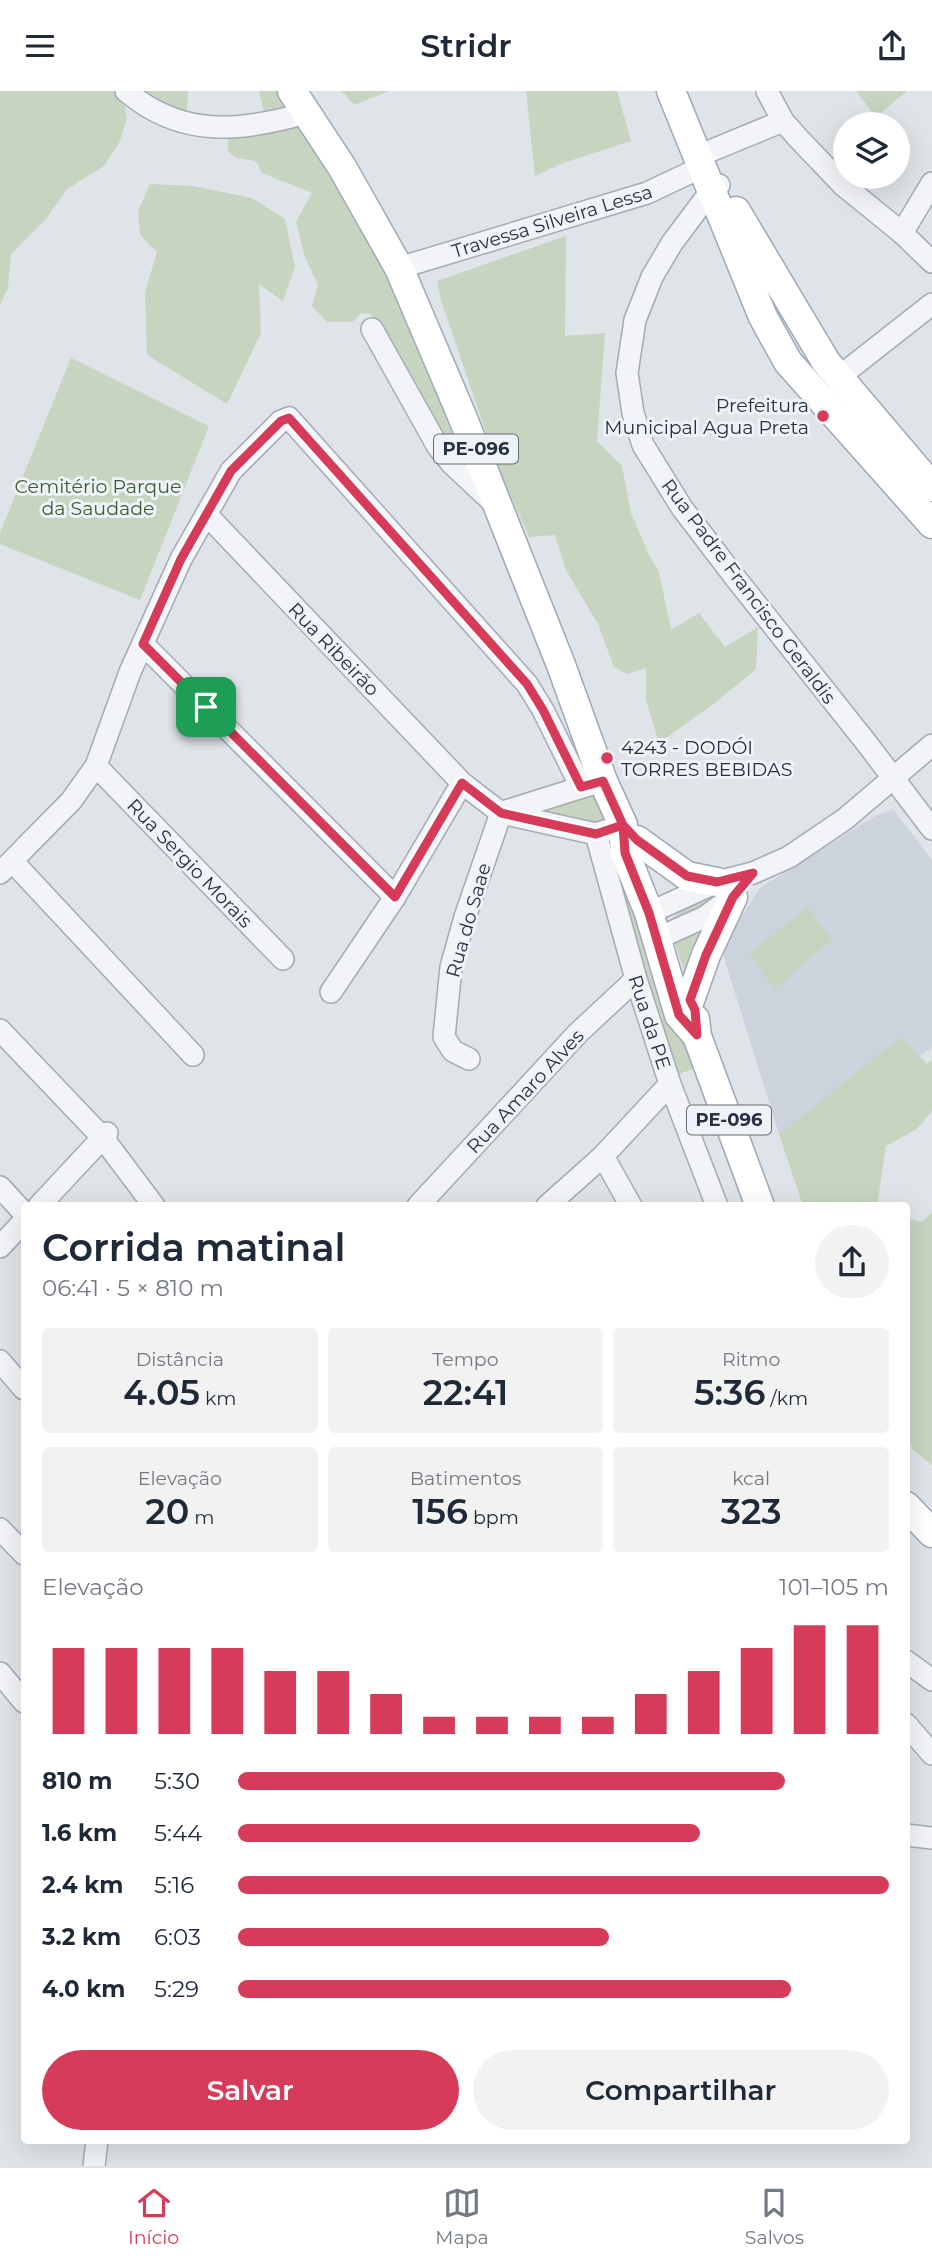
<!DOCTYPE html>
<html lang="pt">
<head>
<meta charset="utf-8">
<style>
	:root { --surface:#fff; --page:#f2f2f3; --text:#1f2937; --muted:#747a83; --line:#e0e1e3; --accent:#d63c59 }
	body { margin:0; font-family:Montserrat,sans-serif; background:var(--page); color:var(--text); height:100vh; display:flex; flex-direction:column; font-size:26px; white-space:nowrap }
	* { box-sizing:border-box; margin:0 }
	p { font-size:23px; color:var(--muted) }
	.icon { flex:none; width:38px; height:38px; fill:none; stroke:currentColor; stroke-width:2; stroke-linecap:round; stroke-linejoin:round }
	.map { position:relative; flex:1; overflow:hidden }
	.details { position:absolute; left:21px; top:1111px; width:889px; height:942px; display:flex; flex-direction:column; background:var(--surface); border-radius:7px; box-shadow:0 7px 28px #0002 }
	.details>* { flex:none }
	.controls { position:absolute; left:833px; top:21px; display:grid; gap:14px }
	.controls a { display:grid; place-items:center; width:77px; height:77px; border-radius:50%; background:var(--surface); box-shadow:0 7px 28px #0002; font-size:35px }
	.pin { position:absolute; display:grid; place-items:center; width:60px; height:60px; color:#fff; margin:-30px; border-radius:14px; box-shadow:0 4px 10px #0006 }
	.round { display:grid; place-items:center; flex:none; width:74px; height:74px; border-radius:37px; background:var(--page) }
	.overview { display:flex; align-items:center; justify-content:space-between; height:119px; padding:0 21px }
	h1 { font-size:38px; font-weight:600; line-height:52px }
	.metrics { display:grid; grid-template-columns:repeat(3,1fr); gap:10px; height:119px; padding:7px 21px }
	.metrics div { display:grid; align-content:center; border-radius:7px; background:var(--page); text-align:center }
	.metrics b { font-size:35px; font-weight:600 }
	.metrics small { font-size:19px; font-weight:400 }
	.metrics p { font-size:19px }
	.chart { height:196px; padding:14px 21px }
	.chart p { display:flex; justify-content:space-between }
	.chart svg { width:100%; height:126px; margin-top:7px; stroke:var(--accent); stroke-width:6 }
	.action { display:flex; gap:14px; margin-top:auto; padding:14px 21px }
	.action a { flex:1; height:80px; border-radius:42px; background:var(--accent); color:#fff; font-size:28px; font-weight:600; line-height:80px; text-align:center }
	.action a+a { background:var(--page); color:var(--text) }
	ul { padding:0 21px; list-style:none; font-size:23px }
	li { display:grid; grid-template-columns:112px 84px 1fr; align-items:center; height:52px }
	li i { height:18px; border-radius:9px; background:var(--accent) }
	header { display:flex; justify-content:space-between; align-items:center; height:91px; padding:0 21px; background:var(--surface); font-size:32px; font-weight:600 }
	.dock { display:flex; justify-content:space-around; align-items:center; height:98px; border-top:2px solid var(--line); background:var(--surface); font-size:19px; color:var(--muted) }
	.dock a { display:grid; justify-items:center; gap:4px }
	.dock .on { color:var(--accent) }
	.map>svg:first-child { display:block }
	.built { fill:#cdd3dc }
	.green { fill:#c6d4c0 }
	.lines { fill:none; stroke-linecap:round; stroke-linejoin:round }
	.minor-casing { stroke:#a4abb4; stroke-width:24 }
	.major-casing { stroke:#9ea8b6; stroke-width:31 }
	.minor { stroke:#f2f4f7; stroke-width:21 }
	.major { stroke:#fff; stroke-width:28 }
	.route-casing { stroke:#fff; stroke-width:14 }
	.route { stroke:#d63c59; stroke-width:9 }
	.poi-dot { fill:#d63c59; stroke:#eff2f7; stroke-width:2.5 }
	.labels { text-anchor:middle; stroke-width:6; stroke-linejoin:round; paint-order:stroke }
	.shield { fill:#eff2f7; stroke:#636c78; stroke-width:2 }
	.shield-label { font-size:18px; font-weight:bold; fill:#273242 }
	.street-label { font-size:19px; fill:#273242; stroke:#eff2f7 }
	.poi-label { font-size:19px; fill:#273242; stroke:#eff2f7; text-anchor:end }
	.park-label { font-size:19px; fill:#3d5e33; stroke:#eff2f7 }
</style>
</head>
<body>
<header><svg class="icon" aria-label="menu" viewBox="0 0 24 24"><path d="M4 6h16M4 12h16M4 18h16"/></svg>Stridr<svg class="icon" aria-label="share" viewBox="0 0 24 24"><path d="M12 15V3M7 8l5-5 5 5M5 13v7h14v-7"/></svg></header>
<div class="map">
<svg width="932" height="2075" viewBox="0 0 932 2075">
	<rect width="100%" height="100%" fill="#dfe4e9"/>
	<!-- built -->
	<polygon class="built" points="893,718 932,769 932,956 920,966 901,947 779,1043 721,857 760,797 875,725"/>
	<!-- green -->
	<g class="green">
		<polygon points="0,0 116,0 123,7 127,27 119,52 104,75 67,98 46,128 11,163 8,197 0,214"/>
		<polygon points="132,0 188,0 186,27"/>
		<polygon points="259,0 290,0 334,59 477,383 447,349 370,223 361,222 352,231 327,231 312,215 318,194 305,166 296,131 312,102 262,82 256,70 237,67 228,61 227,32 265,25"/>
		<polygon points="342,0 389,0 354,14"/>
		<polygon points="526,0 617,0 631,50 563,72 535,85"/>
		<polygon points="856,0 907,0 876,26"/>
		<polygon points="150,93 193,95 252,107 285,128 295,176 283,210 259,193 261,242 227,313 147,264 145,201 157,161 140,144 138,120"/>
		<polygon points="566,145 565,245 605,242 597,350 622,375 631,422 650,466 659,481 671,539 699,522 725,556 758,536 756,578 715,612 659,652 646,609 646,577 627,583 614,576 598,533 566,479 555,444 529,446 498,377 441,209 437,190"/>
		<polygon points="71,267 209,335 140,509 0,453 0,442"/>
		<polygon points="595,698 609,735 594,738 533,719"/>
		<polygon points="618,764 693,978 674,985 610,783"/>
		<polygon points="721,800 726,813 680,831 672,828 684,816"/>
		<polygon points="807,816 832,848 775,898 749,863"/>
		<polygon points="719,829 690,896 670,838"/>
		<polygon points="901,946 927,973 932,969 932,1020 917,1038 886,1055 877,1115 803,1115 779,1043"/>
		<polygon points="932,1121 932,1374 913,1359 907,1345 906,1127 922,1131"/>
	</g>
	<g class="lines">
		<defs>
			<g id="minor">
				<path d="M126,0C181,47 240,41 306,22"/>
				<polyline points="767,0 783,30 799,48 843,94 902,142 932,171"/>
				<polyline points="698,65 783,30"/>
				<polyline points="719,94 711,100 672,152 652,186 635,229 627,282 633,322 643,354 682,417 737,489 865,650 932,738"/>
				<polyline points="902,142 932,92"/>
				<polyline points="399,177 647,102 702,76"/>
				<polyline points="372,238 438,356 451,372 497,415"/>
				<polyline points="839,286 932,213"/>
				<polyline points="207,424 462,692 501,722 596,743 623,734"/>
				<polyline points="143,553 395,806"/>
				<polyline points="96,675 283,868"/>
				<polyline points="503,721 592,693"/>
				<polyline points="596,743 636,888 670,993 717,1115"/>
				<polyline points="13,771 193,964"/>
				<polyline points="0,782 71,710 96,675 130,581 181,468 231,380 281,330 289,327 527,593 543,619 581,696"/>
				<polyline points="649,822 717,791 753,782 789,766 845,728 932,654"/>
				<polyline points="656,848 705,826 731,807"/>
				<polyline points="331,901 395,806 462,692"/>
				<polyline points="0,939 103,1047 154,1115"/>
				<polyline points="469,968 453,960 444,946 451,876 465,826 501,722"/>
				<polyline points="603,1065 631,1115"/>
				<polyline points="0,1096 24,1122"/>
				<polyline points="39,1115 107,1042"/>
				<polyline points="418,1115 578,942 636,888"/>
				<polyline points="547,1115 603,1065 670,993"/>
				<polyline points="0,1156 24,1130"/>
				<polyline points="0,1270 24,1298"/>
				<polyline points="0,1438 24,1463"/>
				<polyline points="906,1570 932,1589"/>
				<polyline points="0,1582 24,1611"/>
				<polyline points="906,1633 932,1663"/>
				<polyline points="906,1744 932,1747"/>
				<polyline points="94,2075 97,2049"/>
			</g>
			<g id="major">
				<polyline points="292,0 342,76 399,177 462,325 561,574 603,690 623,734 625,762 649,822 679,924 697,945"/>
				<polyline points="671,0 763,226 788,271 932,433"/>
				<polyline points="736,120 826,271 932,396"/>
				<polyline points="637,749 687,785 717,791"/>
				<polyline points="690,909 706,864 733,806"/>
				<polyline points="695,928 697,945 760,1115"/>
				<polyline points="906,1415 932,1442"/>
			</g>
		</defs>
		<!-- minor casing -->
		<use href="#minor" class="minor-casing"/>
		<!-- major casing -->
		<use href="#major" class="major-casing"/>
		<!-- minor -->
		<use href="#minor" class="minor"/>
		<!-- major -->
		<use href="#major" class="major"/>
	</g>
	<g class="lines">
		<defs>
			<polyline id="route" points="206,616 395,806 462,692 501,722 596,743 623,734 625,762 649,822 679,924 697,944 695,919 690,909 706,864 733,806 753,782 717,791 687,785 637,749 623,734 603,690 581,696 543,619 527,593 289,327 281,330 231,380 181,468 143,553 206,616"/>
		</defs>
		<!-- route casing -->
		<use href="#route" class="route-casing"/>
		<!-- route -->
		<use href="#route" class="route"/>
	</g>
	<!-- markers -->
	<g class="poi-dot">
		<circle cx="823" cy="325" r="7"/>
		<circle cx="607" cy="667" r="7"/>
	</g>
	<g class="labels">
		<!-- shield labels -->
		<g class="shield">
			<rect x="434" y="343.5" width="84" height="29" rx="5"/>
			<rect x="687" y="1014.5" width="84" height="29" rx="5"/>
		</g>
		<g class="shield-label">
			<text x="476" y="364">PE-096</text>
			<text x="729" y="1035">PE-096</text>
		</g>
		<!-- street labels -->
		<g class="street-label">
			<text transform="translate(552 130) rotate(-17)" y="7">Travessa Silveira Lessa</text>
			<text transform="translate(749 500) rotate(53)" y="7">Rua Padre Francisco Geraldis</text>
			<text transform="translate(334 558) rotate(46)" y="7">Rua Ribeirão</text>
			<text transform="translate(190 772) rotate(46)" y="7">Rua Sergio Morais</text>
			<text transform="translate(468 829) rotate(-74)" y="7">Rua do Saae</text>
			<text transform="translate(650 931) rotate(72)" y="7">Rua da PE</text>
			<text transform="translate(525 1000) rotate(-47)" y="7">Rua Amaro Alves</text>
		</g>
		<!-- poi labels -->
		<g class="poi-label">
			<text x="809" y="321">Prefeitura<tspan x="809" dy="22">Municipal Agua Preta</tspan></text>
			<text x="621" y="663" text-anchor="start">4243 - DODÓI<tspan x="621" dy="22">TORRES BEBIDAS</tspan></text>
		</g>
		<!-- park labels -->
		<g class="park-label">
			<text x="98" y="402">Cemitério Parque<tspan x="98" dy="22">da Saudade</tspan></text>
		</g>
	</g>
</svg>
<div class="controls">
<a><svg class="icon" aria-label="layers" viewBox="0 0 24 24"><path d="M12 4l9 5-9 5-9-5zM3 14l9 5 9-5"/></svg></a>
</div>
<div class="pin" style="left:206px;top:616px;background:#1e9e55"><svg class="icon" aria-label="arrive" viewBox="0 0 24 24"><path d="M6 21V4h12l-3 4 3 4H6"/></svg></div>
<section class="details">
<div class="overview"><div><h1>Corrida matinal</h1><p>06:41 · 5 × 810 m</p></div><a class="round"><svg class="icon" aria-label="share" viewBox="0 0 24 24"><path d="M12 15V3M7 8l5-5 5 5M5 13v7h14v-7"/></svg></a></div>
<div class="metrics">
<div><p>Distância</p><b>4.05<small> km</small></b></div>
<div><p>Tempo</p><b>22:41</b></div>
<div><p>Ritmo</p><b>5:36<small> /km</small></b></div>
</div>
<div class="metrics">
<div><p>Elevação</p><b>20<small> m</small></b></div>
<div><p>Batimentos</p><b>156<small> bpm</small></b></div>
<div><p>kcal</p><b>323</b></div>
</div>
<div class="chart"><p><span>Elevação</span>101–105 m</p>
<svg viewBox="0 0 160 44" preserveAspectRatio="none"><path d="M5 44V14M15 44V14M25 44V14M35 44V14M45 44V22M55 44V22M65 44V30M75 44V38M85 44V38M95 44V38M105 44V38M115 44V30M125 44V22M135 44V14M145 44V6M155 44V6"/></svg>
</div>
<ul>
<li><b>810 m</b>5:30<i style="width:84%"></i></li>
<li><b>1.6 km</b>5:44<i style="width:71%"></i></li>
<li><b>2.4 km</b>5:16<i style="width:100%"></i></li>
<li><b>3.2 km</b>6:03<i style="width:57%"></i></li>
<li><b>4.0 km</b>5:29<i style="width:85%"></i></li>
</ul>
<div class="action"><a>Salvar</a><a>Compartilhar</a></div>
</section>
</div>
<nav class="dock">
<a class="on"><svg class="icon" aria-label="home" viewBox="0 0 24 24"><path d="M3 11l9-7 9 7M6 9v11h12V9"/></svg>Início</a>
<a><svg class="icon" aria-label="map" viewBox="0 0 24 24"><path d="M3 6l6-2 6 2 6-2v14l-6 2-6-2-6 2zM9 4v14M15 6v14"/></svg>Mapa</a>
<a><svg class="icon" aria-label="saved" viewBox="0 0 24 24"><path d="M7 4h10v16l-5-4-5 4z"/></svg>Salvos</a>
</nav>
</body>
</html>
